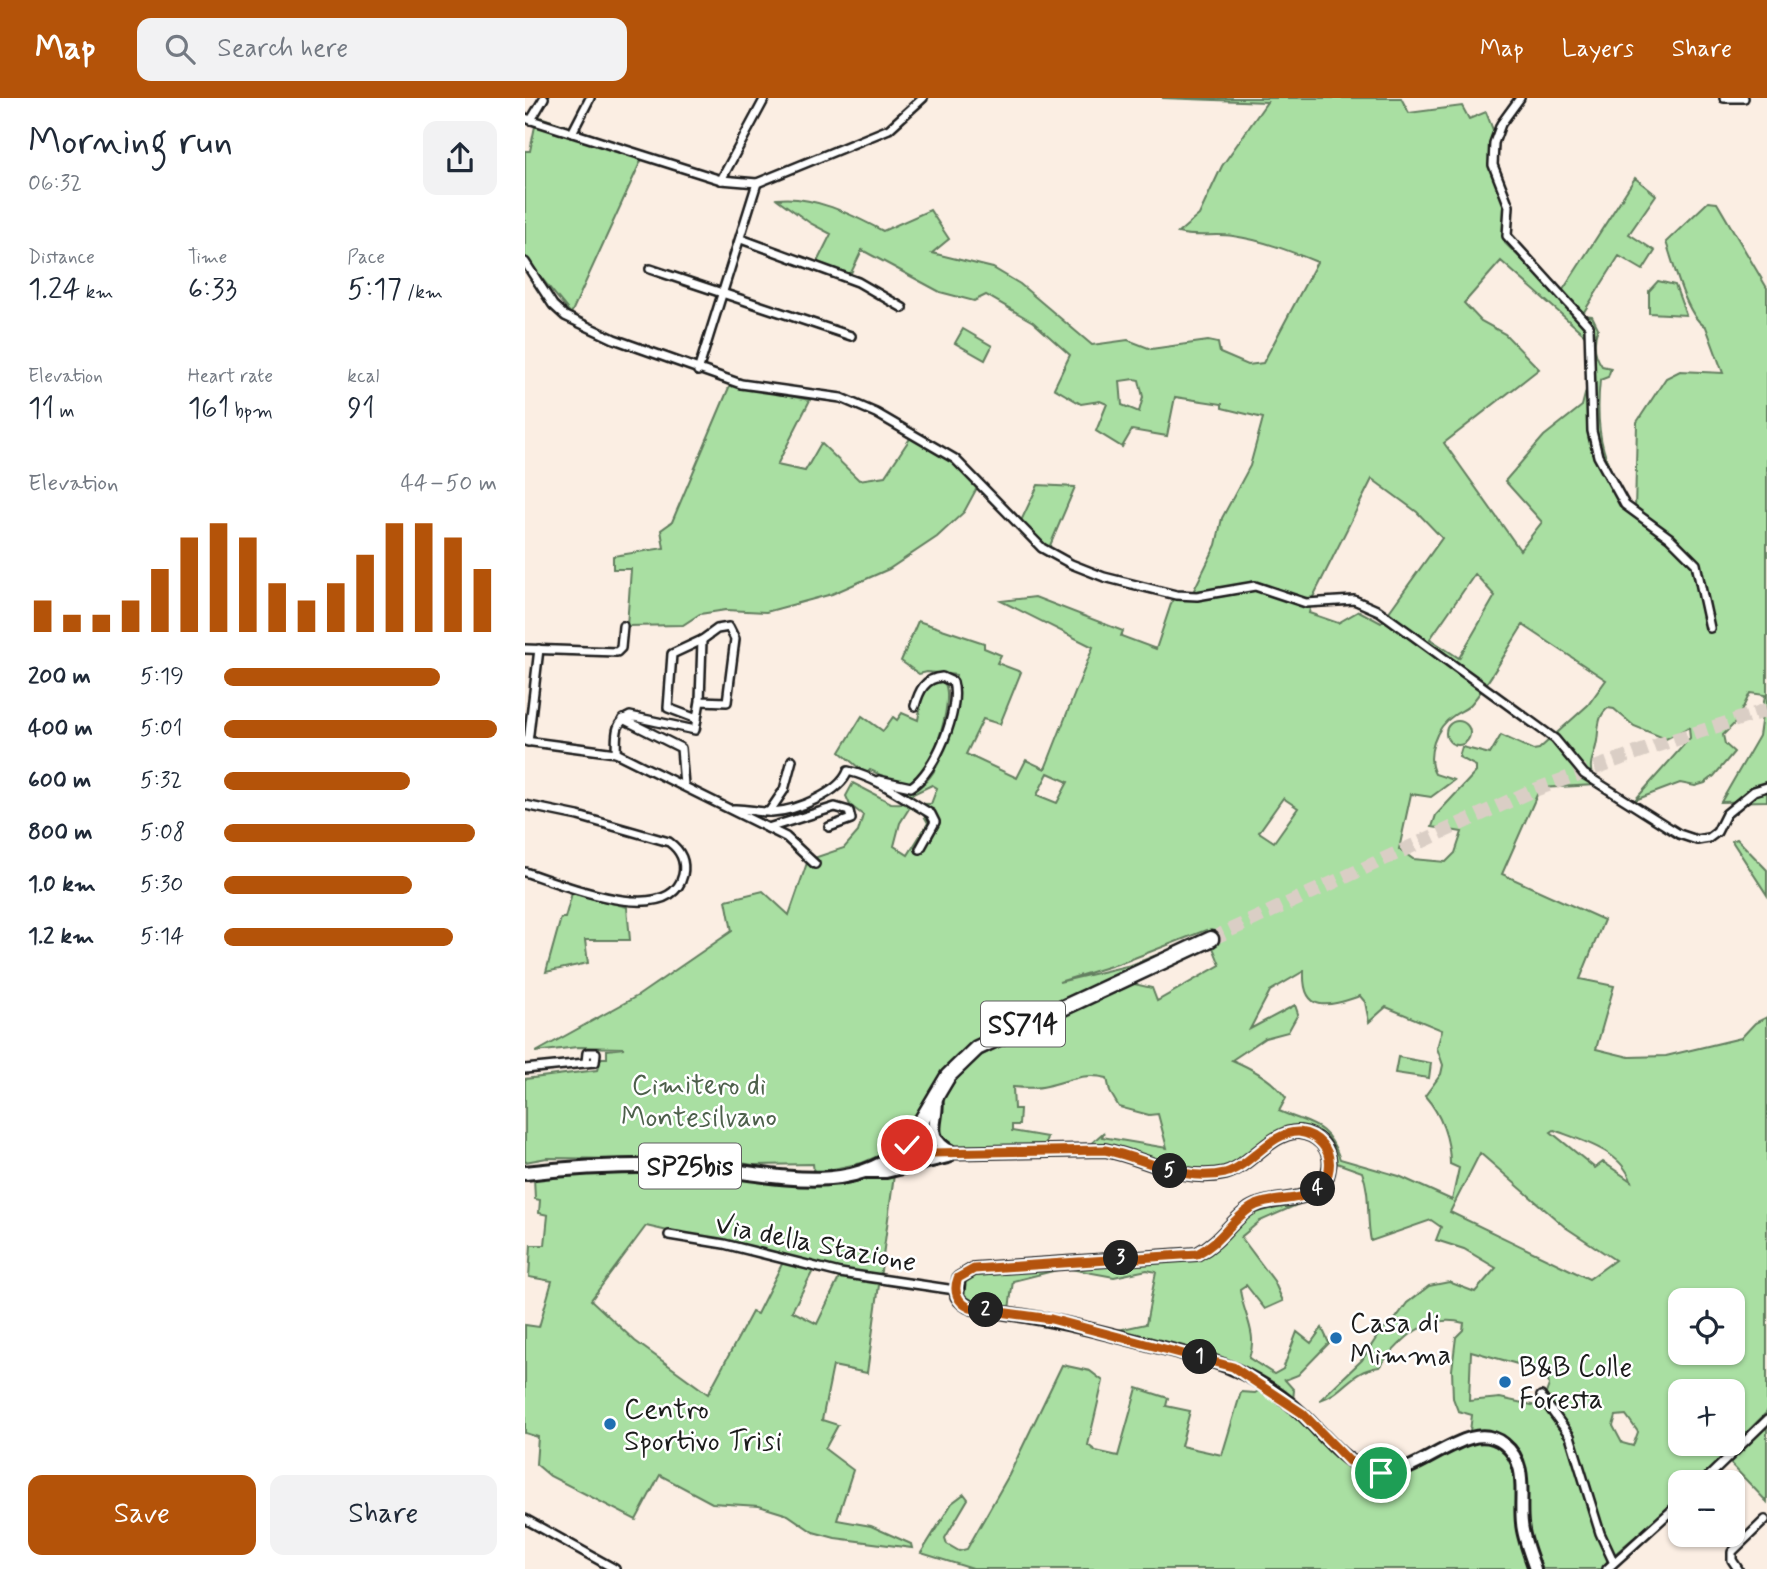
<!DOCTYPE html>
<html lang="en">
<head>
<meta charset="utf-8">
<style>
	:root { --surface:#fff; --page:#f2f2f3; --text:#1f2937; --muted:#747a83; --accent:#b45309 }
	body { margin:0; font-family:Mynerve,sans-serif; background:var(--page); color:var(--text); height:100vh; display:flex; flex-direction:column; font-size:26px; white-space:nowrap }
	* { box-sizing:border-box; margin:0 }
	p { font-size:23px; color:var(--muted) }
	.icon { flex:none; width:38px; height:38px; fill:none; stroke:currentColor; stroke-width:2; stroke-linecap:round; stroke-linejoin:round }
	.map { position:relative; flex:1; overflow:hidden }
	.details { display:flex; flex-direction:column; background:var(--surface); width:525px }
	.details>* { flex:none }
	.fabs { position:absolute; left:1143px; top:1190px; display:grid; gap:14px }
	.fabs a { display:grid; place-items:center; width:77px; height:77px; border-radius:14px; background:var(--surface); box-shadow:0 2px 5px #0004; font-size:35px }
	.pin { position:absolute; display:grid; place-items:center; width:60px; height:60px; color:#fff; margin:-30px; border:4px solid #fff; border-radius:50%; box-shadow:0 2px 7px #0007 }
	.km { position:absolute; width:35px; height:35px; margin:-18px; border-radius:50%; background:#222; color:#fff; font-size:19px; line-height:35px; text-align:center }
	.round { display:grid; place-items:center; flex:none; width:74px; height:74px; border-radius:14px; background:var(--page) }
	.headline { display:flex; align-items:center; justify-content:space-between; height:119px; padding:0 28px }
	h1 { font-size:38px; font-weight:600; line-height:52px }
	.metrics { display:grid; grid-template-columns:repeat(3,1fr); gap:10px; height:119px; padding:7px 28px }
	.metrics div { display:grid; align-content:center }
	.metrics b { font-size:30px; font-weight:600 }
	.metrics small { font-size:19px; font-weight:400 }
	.metrics p { font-size:19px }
	.chart { height:196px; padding:14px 28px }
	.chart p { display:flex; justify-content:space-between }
	.chart svg { width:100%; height:126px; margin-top:7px; stroke:var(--accent); stroke-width:6 }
	.action { display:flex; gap:14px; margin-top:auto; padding:14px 28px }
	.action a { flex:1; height:80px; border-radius:14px; background:var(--accent); color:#fff; font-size:28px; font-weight:600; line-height:80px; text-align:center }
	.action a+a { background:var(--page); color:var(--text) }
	ul { padding:0 28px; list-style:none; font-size:23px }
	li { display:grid; grid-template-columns:112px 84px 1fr; align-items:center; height:52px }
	li i { height:18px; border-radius:9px; background:var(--accent) }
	header { display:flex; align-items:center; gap:42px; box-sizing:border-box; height:98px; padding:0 35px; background:var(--accent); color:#fff }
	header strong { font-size:33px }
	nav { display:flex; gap:38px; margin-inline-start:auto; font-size:24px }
	.search { width:490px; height:63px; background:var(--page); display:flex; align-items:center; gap:18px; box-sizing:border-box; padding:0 24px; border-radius:14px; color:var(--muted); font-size:26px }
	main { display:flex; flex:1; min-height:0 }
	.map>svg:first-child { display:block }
	.green { fill:#a9dfa2; stroke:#627e5f; stroke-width:2; fill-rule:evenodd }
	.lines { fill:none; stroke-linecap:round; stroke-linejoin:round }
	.highway-tunnel { stroke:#dacec5; stroke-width:14; stroke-dasharray:14 7; stroke-linecap:butt }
	.street-casing { stroke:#1c1c1c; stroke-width:12 }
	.secondary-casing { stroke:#1c1c1c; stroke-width:16 }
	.primary-casing { stroke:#1c1c1c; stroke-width:18 }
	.highway-casing { stroke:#1c1c1c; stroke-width:19 }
	.street { stroke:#fff; stroke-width:7 }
	.secondary { stroke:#fff; stroke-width:10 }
	.primary { stroke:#fff; stroke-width:12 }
	.highway { stroke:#fff; stroke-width:14 }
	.route-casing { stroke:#fff; stroke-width:14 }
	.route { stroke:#b45309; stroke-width:9 }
	.poi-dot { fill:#1f6fb2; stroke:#fff; stroke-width:2.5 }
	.labels { text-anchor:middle; stroke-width:5; stroke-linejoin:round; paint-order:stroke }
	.shield { fill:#fff; stroke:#606060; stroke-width:2 }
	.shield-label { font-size:26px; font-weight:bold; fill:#1c1c1c }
	.park-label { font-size:28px; fill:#4d604b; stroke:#fff }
	.street-label { font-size:28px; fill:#1c1c1c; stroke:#fff }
	.poi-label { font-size:28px; fill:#1c1c1c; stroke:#fff; text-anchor:start }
</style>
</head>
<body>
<header>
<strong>Map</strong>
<div class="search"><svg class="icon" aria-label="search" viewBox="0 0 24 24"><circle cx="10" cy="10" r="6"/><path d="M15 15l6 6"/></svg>Search here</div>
<nav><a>Map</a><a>Layers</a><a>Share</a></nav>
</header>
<main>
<section class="details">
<div class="headline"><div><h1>Morning run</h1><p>06:32</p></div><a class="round"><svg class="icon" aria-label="share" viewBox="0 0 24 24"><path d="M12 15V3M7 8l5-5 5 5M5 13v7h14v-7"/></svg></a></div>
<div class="metrics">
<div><p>Distance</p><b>1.24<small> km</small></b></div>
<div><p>Time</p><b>6:33</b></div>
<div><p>Pace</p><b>5:17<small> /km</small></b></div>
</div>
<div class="metrics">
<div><p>Elevation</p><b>11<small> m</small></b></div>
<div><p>Heart rate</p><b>161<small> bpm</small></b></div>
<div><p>kcal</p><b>91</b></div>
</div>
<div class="chart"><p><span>Elevation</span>44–50 m</p>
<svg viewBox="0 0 160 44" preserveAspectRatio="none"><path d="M5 44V33M15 44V38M25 44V38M35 44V33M45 44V22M55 44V11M65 44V6M75 44V11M85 44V27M95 44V33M105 44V27M115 44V17M125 44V6M135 44V6M145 44V11M155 44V22"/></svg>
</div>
<ul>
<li><b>200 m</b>5:19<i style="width:79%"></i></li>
<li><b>400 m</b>5:01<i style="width:100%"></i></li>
<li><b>600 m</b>5:32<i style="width:68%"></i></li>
<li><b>800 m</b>5:08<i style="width:92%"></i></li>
<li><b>1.0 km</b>5:30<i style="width:69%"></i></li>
<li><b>1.2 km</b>5:14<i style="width:84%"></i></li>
</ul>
<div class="action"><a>Save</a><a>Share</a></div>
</section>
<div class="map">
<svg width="1242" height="1471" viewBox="0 0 1242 1471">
	<rect width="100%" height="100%" fill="#fbeee3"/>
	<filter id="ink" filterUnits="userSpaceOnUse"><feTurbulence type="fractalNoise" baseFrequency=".0143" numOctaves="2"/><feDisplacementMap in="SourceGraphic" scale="14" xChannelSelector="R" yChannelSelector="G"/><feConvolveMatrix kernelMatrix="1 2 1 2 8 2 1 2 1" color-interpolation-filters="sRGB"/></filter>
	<g filter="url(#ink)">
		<!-- green -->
		<g class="green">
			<path d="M637,0H876L884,15L937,8L944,21L961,14L973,45L972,65L987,106L980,129V145L997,162L1009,166L1036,195L1110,80L1131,97L1104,136L1130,153L1118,172L1094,158L1057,217L1067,218L1073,230C1068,243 1069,257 1077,268L1086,270L1083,279L1075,282C1069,338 1079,368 1110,415L1112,324L1141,280L1155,273L1198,275L1181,229C1161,219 1149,166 1141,144L1183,104L1192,105L1242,190V703L1196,704L1234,638L1240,597L1225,595L1211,624L1198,637L1200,646L1209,654L1189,678L1180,685L1170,688L1155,685L1110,702L1165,640L1164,629L1141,641L1109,628L1089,611L1083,610C1072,619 1074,630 1072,643C1069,663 1061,663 1070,687L1015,690L977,776L1079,822L1055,881L1089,888L1071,951L1104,959L1141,958L1216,940L1230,925L1242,919V1314L1172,1384H1155V1400L1083,1462L1077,1471H448L396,1455L427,1405L439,1396L443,1401L420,1440L422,1446L434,1453L442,1451L484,1377L537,1267L565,1273L578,1283L563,1347L571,1353L593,1358L612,1290L643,1300L641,1308L665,1313L656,1348L697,1357L716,1294L730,1295L735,1292L775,1317L823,1365L855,1377L944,1341L947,1317L933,1313L928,1300L927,1272L931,1239L938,1232L939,1225C900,1215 877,1241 854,1269C824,1273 821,1294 795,1302L837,1262L857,1231L866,1227L882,1205L904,1188L924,1184L950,1194L971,1170L939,1151L911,1142L916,1129L906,1122L846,1143C841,1119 846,1097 837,1074L809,1064L797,1092L790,1099L735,1123L716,1139L749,1183L758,1203L740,1211L721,1187L715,1191C717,1214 734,1236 724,1260L749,1276L758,1271L772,1234L786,1245L797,1230L804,1245L773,1277L760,1282L769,1292L768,1302L701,1262L584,1234L621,1226L631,1174L622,1172L589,1179L540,1170L488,1183L484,1211L447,1206L437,1196C436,1185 440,1182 450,1178L672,1158L723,1114L792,1093L808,1064L779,1032L710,1067L677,1074L561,1050L579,1034L577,1039L642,1050L633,1016L624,1017L594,1009L585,994L582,980C558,974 545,983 522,988C511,991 499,990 488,989L489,1011H495L494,1027H487V1033L522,1039L520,1046L429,1051L415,1043C410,1007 424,986 449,961L605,885L627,890L632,903L695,867L681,832L599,864L534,884L606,867L681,838L469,933L424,967L411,983L382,1037L367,1052L337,1065L289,1075L288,1066L228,1067L160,1056L96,1061L22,1060L0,1064V981L72,972L76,960H82V952L99,950L52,949L11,954L114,897L207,833L201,802L238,793L264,817L283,762L319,750L333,734L338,717L325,707L321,698L328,685L366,705L406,706L412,690L407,687L382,699L367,691L389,693C425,672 427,614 431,577L402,574L394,576L376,563L393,523L459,545V550L476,557L472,565L496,574L475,626L458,621L441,656L492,680L501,662L520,671L568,549L476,503L510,499L598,533L596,538L631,551L650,494H668L691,447L697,420L725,368L738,320L697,310V306L650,299L642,338L607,332L597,349L571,333L582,306L575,303L556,306L529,290L545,257L508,224L461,197L449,203L415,194L337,152L325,177L292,164L306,136L285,125L252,101C288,97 326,116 358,133L405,112L424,141L407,155L468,170L495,186L567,247L603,242L626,251L683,243L693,245L695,255L723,267L738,265L792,164C765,153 737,142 708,138C689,135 672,140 653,135L674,117L697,68L742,4ZM976,163L1062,239L1065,277L1057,308L1019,338L980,383L1017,424L995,452L919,345L1014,271L980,236L956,223L939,205ZM609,281L614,282L618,299L614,314L597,307L595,283ZM847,381L892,414L917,440L856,525L834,513L813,525L784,515L787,501ZM950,476L970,498L934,560L905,541ZM998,527L1081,582L1063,607L1014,651L1008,652L976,637L965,656L937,649L934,659L951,668V674L911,717L907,729L937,734L930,755L921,764L888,761L874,751L886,696L906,699L929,682L910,676C900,658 911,629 928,618C934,613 941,612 946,606C966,583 981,553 998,527ZM523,675L543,684L532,705L512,697ZM758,700L773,710L749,744L734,734ZM385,709L398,716L403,725L383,757L369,748L375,725ZM779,873C777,916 803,909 835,898L840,904L844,924L861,909L917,932L912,950L918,967L916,976L900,998C916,1016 925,1041 925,1066L934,1070L927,1102L874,1078L815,1061C802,1024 786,1027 754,1013L761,1000C749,983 726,970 707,962L740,940L763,934L773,916L770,907L725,931L745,893ZM1029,1032C1055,1042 1097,1053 1106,1083L1078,1064L1070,1070L1026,1034ZM955,1055L1040,1129L1090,1162L1064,1181L925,1114ZM1155,1202H1208V1255H1155ZM946,1253L1021,1274L1024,1287L1016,1309L975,1300L944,1303ZM1155,1293H1208V1346H1155ZM1101,1317L1113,1334L1108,1348L1097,1345L1088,1328L1091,1318Z"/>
			<polygon points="12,18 120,54 46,216 0,160 0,53 5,53"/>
			<polygon points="1133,183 1150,187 1161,217 1124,215 1124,193"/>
			<polygon points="438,231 467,248 460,262 430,245"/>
			<polygon points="205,287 285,302 252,367 280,373 296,345 334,382 360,378 386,339 428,363 453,388 439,414 412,439 364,471 307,496 241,514 201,512 175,516 158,527 102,528 106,471 88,471 88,458 139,450 136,432 147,424"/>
			<polygon points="513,387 550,389 524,450 495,425"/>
			<path d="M415,583L420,586C429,604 407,677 386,685C374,689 357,677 345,672L341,676L315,654L337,618L358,633L368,619L372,622L377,615L393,622L399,589Z"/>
			<circle cx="933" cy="635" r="12"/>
			<polygon points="1212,741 1242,772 1242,797 1207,743"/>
			<polygon points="47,795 102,809 105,842 60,842 63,865 21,874 36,820 40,820"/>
			<polygon points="873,959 906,965 904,980 870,975"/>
			<path d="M165,1071L219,1081L285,1087L369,1077L342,1275L308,1268L297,1322L313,1327L300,1351L328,1372L312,1422L346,1428L386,1446L387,1450L310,1440L288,1434L263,1417L234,1408L187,1405L135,1377L111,1422L25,1378L11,1366L13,1339L0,1335V1227L14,1229L27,1183L4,1179L6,1147H20L23,1117L14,1115L15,1102L10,1101L9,1079L51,1075ZM121,1128L260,1160L232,1216L227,1214L183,1296L110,1243L66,1202ZM291,1167L317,1174L292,1226L267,1213Z"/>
			<polygon points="1242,1326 1242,1404 1204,1364"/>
		</g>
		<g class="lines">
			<!-- highway-tunnel -->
			<polyline class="highway-tunnel" points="686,841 1004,694 1133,647 1242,612"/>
			<defs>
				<g id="street">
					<polyline points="995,0 976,26 969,45 968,67 984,108 982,138 1064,228 1067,333 1073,358 1100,407 1145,440 1171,466 1185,530"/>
					<polyline points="1199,0 1219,0"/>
					<polyline points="0,20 196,82 232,85 364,31 398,0"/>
					<polyline points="6,22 19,0"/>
					<polyline points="47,35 65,0"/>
					<polyline points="196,82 240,0"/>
					<polyline points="216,141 333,184 378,210"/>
					<polyline points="0,164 28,207 40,218 89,241 216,286 316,300 351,315 430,361 517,450 546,466 579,479 651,497 672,498 730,488 781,505 829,502 854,513 1030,641 1059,676 1154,736 1172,742 1184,740 1192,734 1201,716 1229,693 1242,689"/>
					<polyline points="125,171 326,238"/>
					<polyline points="173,273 232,85"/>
					<polyline points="0,551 92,554 96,550 98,528"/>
					<polyline points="98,621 156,650 159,687"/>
					<polyline points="172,621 143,610 147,556 177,542"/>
					<polyline points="0,643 91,655 261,739 290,766"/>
					<polyline points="3,644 14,551"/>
					<path d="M91,655C92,639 88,625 105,618L170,632L175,603L177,542L192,531L204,529L210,541L202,604L175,603"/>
					<path d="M354,682L386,689C410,674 436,612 428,584L417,579C400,580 394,593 390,608"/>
					<path d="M0,707L53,718L144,744C155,752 161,763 158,777C145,832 33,785 0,774"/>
					<path d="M208,711C221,710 234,715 247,714C270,713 315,695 323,673C353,680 379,700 406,716L410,724L395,751"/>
					<polyline points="244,714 259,692 267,662"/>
					<polyline points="243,730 310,709 324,713 326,721 304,729"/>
					<polyline points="0,971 70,964 71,955 62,955 61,964"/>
					<polyline points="144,1137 199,1146 315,1175 430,1192"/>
					<polyline points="1016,1298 1045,1338 1075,1435 1088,1463"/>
					<polyline points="1178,1384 1242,1322"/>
					<polyline points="0,1421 90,1471"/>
					<polyline points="1082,1471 1155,1405"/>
					<polyline points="1213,1471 1207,1462 1207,1454 1240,1422"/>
				</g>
				<g id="secondary">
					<path d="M411,998C416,1023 396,1037 427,1054"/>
					<path d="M382,1047L406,1055L580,1052C621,1060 657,1085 700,1075C726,1068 746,1033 774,1034C782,1035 791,1039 797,1045C803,1052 806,1062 804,1070C799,1111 748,1095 724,1111C704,1125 697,1143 672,1156L449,1171L434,1180L432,1198C441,1214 463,1212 480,1215C546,1224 611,1243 676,1260C713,1269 749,1290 777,1316C801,1338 821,1371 856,1375C895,1379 944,1317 979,1346C1004,1366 994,1397 997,1425C998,1440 1005,1456 1010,1471"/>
					<polyline points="339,1074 361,1074 423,1059"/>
				</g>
				<path id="primary" d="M0,1075C51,1069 104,1067 155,1068C228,1069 321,1107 382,1047"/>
				<polyline id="highway" points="382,1047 423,978 452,950 686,841"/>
			</defs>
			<!-- street casing -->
			<use href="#street" class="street-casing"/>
			<!-- secondary casing -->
			<use href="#secondary" class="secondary-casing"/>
			<!-- primary casing -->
			<use href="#primary" class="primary-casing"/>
			<!-- highway casing -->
			<use href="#highway" class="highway-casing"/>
			<!-- street -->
			<use href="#street" class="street"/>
			<!-- secondary -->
			<use href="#secondary" class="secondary"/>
			<!-- primary -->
			<use href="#primary" class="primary"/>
			<!-- highway -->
			<use href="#highway" class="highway"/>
		</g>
	</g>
	<g class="lines" filter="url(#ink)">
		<defs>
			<path id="route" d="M382,1047L406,1055L580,1052C621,1060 657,1085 700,1075C726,1068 746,1033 774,1034C782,1035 791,1039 797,1046C804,1054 806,1065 803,1076C791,1111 748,1094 724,1111C704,1125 697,1143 672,1156L449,1171L433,1180C428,1193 432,1204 445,1210L526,1221L708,1269L777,1315L824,1363L856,1375"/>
		</defs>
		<!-- route casing -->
		<use href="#route" class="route-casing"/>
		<!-- route -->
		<use href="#route" class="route"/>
	</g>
	<!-- markers -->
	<g class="poi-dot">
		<circle cx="811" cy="1240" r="7"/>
		<circle cx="980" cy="1284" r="7"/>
		<circle cx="85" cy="1326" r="7"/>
	</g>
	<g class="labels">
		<!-- shield labels -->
		<g class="shield">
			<rect x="456" y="903.5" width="84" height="45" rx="5"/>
			<rect x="114" y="1045.5" width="102" height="45" rx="5"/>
		</g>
		<g class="shield-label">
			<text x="498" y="935">SS714</text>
			<text x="165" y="1077">SP25bis</text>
		</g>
		<!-- park labels -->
		<g class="park-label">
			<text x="174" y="996">Cimitero di<tspan x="174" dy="32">Montesilvano</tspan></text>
		</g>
		<!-- street labels -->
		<g class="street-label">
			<text transform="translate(291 1144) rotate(11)" y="10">Via della Stazione</text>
		</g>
		<!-- poi labels -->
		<g class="poi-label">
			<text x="825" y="1234">Casa di<tspan x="825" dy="32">Mimma</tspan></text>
			<text x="994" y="1278">B&amp;B Colle<tspan x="994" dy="32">Foresta</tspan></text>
			<text x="99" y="1320">Centro<tspan x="99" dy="32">Sportivo Trisi</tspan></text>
		</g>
	</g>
</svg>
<div class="fabs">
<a><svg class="icon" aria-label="locate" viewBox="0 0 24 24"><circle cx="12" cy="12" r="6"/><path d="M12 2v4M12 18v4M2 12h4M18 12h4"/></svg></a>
<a>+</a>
<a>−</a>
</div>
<div class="pin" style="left:856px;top:1375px;background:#1e9e55"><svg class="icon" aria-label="arrive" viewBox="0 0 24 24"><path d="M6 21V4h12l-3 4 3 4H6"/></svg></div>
<div class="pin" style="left:382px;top:1047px;background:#d93025"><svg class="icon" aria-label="check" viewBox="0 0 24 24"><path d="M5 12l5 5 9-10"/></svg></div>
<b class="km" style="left:675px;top:1259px">1</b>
<b class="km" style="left:461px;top:1212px">2</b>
<b class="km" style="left:596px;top:1160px">3</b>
<b class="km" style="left:793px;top:1091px">4</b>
<b class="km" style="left:645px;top:1073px">5</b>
</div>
</main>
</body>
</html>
